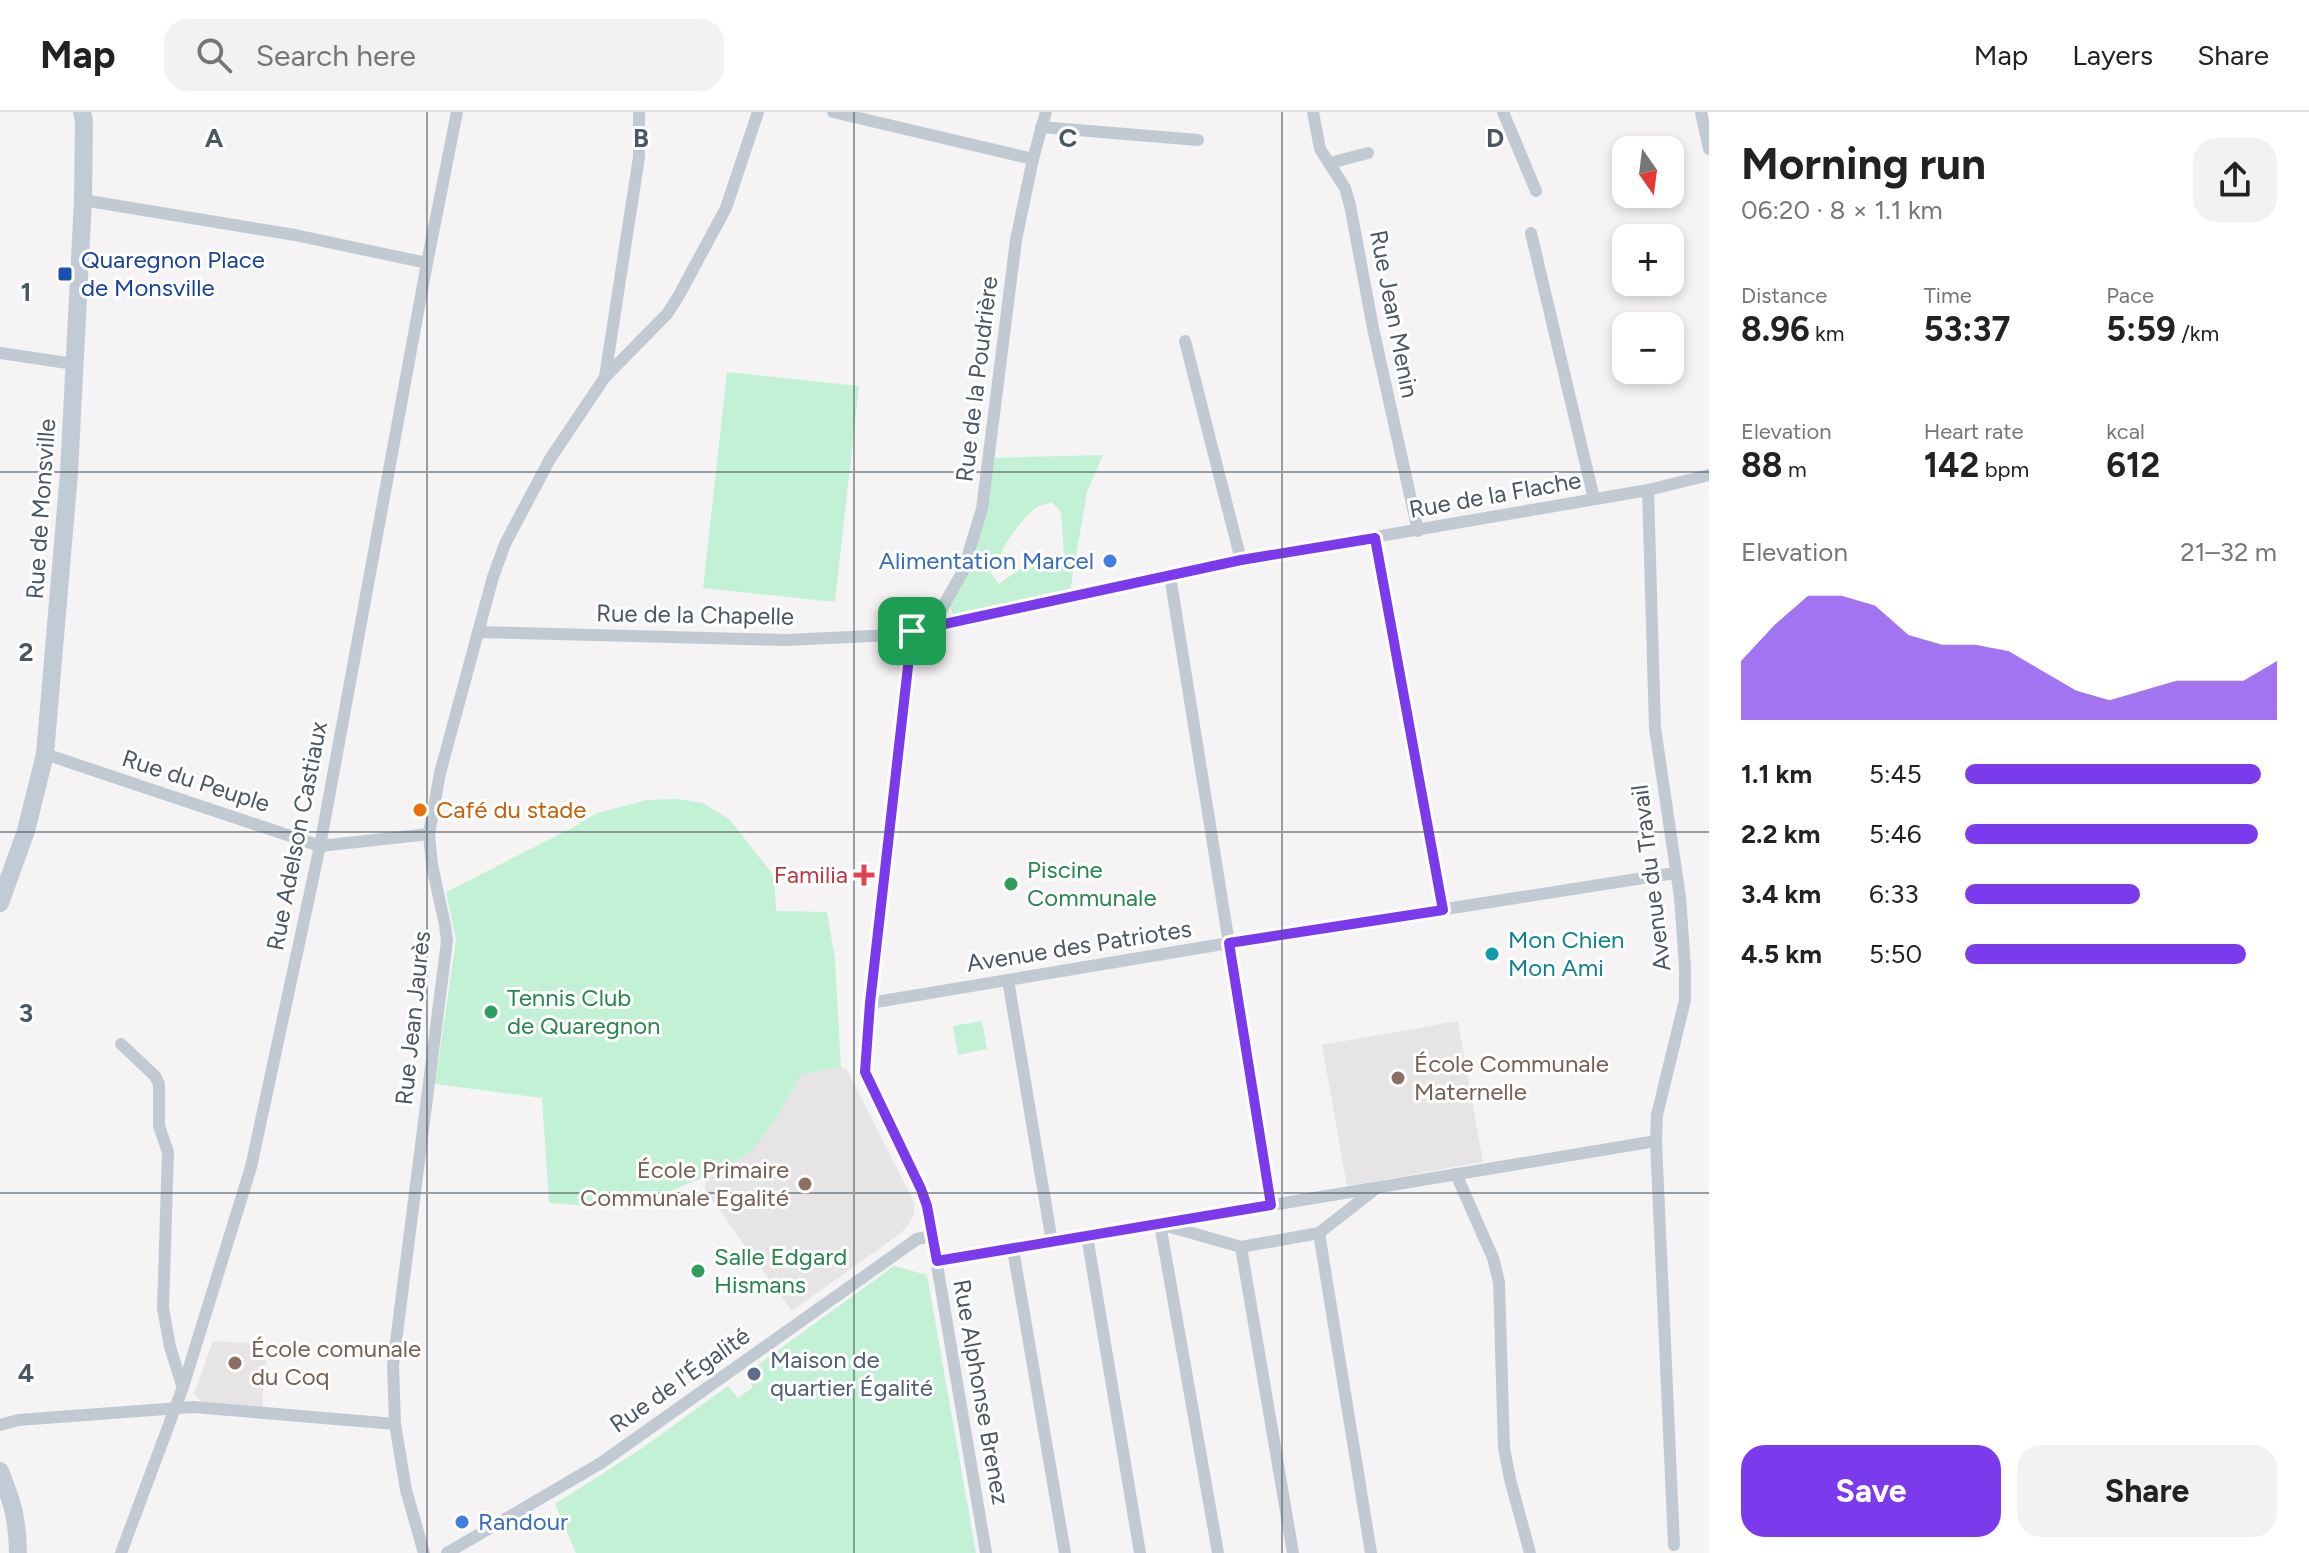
<!DOCTYPE html>
<html lang="en">
<head>
<meta charset="utf-8">
<style>
	:root { --surface:#fff; --page:#f2f2f2; --text:#222; --muted:#767676; --line:#e0e0e0; --accent:#7c3aed }
	body { margin:0; font-family:Figtree,sans-serif; background:var(--page); color:var(--text); height:100vh; display:flex; flex-direction:column; font-size:30px; white-space:nowrap }
	* { box-sizing:border-box; margin:0 }
	p { font-size:26px; color:var(--muted) }
	.icon { flex:none; width:44px; height:44px; fill:none; stroke:currentColor; stroke-width:2; stroke-linecap:round; stroke-linejoin:round }
	.map { position:relative; flex:1; overflow:hidden }
	.panel { display:flex; flex-direction:column; background:var(--surface); width:600px }
	.panel>* { flex:none }
	.needle { width:52px; rotate:166deg }
	.tools { position:absolute; left:1612px; top:24px; display:grid; gap:16px }
	.tools a { display:grid; place-items:center; width:72px; height:72px; border-radius:16px; background:var(--surface); box-shadow:0 4px 12px #0003; font-size:40px }
	.pin { position:absolute; display:grid; place-items:center; width:68px; height:68px; color:#fff; margin:-34px; border-radius:16px; box-shadow:0 4px 12px #0006 }
	.round { display:grid; place-items:center; flex:none; width:84px; height:84px; border-radius:24px; background:var(--page) }
	.summary { display:flex; align-items:center; justify-content:space-between; height:136px; padding:0 32px }
	h1 { font-size:44px; font-weight:700; line-height:60px }
	.metrics { display:grid; grid-template-columns:repeat(3,1fr); gap:12px; height:136px; padding:8px 32px }
	.metrics div { display:grid; align-content:center }
	.metrics b { font-size:34px; font-weight:700 }
	.metrics small { font-size:22px; font-weight:400 }
	.metrics p { font-size:22px }
	.chart { height:224px; padding:16px 32px }
	.chart p { display:flex; justify-content:space-between }
	.chart svg { width:100%; height:144px; margin-top:8px; fill:var(--accent); opacity:.7 }
	.button { display:flex; gap:16px; margin-top:auto; padding:16px 32px }
	.button a { flex:1; height:92px; border-radius:24px; background:var(--accent); color:#fff; font-size:32px; font-weight:700; line-height:92px; text-align:center }
	.button a+a { background:var(--page); color:var(--text) }
	ul { padding:0 32px; list-style:none; font-size:26px }
	li { display:grid; grid-template-columns:128px 96px 1fr; align-items:center; height:60px }
	li i { height:20px; border-radius:10px; background:var(--accent) }
	header { display:flex; align-items:center; gap:48px; box-sizing:border-box; height:112px; padding:0 40px; background:var(--surface); border-bottom:2px solid var(--line) }
	header strong { font-size:38px }
	nav { display:flex; gap:44px; margin-inline-start:auto; font-size:28px }
	.search { width:560px; height:72px; background:var(--page); display:flex; align-items:center; gap:20px; box-sizing:border-box; padding:0 28px; border-radius:24px; color:var(--muted); font-size:30px }
	main { display:flex; flex:1; min-height:0 }
	.map>svg:first-child { display:block }
	.education { fill:#e6e4e5 }
	.green { fill:#c3f1d5; fill-rule:evenodd }
	.lines { fill:none; stroke-linecap:round; stroke-linejoin:round }
	.street { stroke:#c1cad2; stroke-width:12 }
	.secondary { stroke:#c1cbd6; stroke-width:18 }
	.route-casing { stroke:#fff; stroke-width:16 }
	.route { stroke:#7c3aed; stroke-width:10 }
	.grid { fill:none; stroke:#4a5661; stroke-width:2; stroke-opacity:0.55 }
	.transit-dot { fill:#1a4fb4; stroke:#fff; stroke-width:3 }
	.shop-dot { fill:#3f7fe0; stroke:#fff; stroke-width:3 }
	.food-dot { fill:#e8710a; stroke:#fff; stroke-width:3 }
	.health-dot { fill:#e0444e; stroke:#fff; stroke-width:3 }
	.leisure-dot { fill:#2e9e5b; stroke:#fff; stroke-width:3 }
	.culture-dot { fill:#0f9aa8; stroke:#fff; stroke-width:3 }
	.education-dot { fill:#8d6e63; stroke:#fff; stroke-width:3 }
	.service-dot { fill:#5c6f8a; stroke:#fff; stroke-width:3 }
	.labels { text-anchor:middle; stroke-width:6; stroke-linejoin:round; paint-order:stroke }
	.transit-label { font-size:24px; fill:#164399; stroke:#fff; text-anchor:start }
	.street-label { font-size:24px; fill:#4a5661; stroke:#fff }
	.shop-label { font-size:24px; fill:#366cbe; stroke:#fff; text-anchor:end }
	.food-label { font-size:24px; fill:#c56008; stroke:#fff; text-anchor:start }
	.leisure-label { font-size:24px; fill:#27864d; stroke:#fff; text-anchor:start }
	.health-label { font-size:24px; fill:#be3a42; stroke:#fff; text-anchor:end }
	.culture-label { font-size:24px; fill:#0d838f; stroke:#fff; text-anchor:start }
	.education-label { font-size:24px; fill:#785e54; stroke:#fff; text-anchor:start }
	.service-label { font-size:24px; fill:#4e5e75; stroke:#fff; text-anchor:start }
	.grid-label { font-size:26px; text-anchor:middle; font-weight:bold; fill:#4a5661; stroke:#fff; stroke-width:6; stroke-linejoin:round; paint-order:stroke }
</style>
</head>
<body>
<header>
<strong>Map</strong>
<div class="search"><svg class="icon" aria-label="search" viewBox="0 0 24 24"><circle cx="10" cy="10" r="6"/><path d="M15 15l6 6"/></svg>Search here</div>
<nav><a>Map</a><a>Layers</a><a>Share</a></nav>
</header>
<main>
<div class="map">
<svg width="1709" height="1441" viewBox="0 0 1709 1441">
	<rect width="100%" height="100%" fill="#f5f3f3"/>
	<!-- education -->
	<g class="education">
		<polygon points="1458,909 1483,1050 1347,1074 1322,933"/>
		<polygon points="841,955 847,958 914,1090 914,1103 909,1112 901,1121 792,1199 705,1078 706,1065 731,1054 752,1038 774,1010 801,962"/>
		<polygon points="213,1229 267,1232 262,1296 203,1291 194,1282"/>
	</g>
	<!-- green -->
	<g class="green">
		<polygon points="727,260 859,274 835,490 703,476"/>
		<path d="M1103,343L1087,380L1070,479L954,504L949,492L992,346ZM1052,390L1061,400L1064,444L1023,455L999,472L990,460L998,453C998,437 1025,402 1039,394C1043,392 1048,392 1052,390Z"/>
		<polygon points="676,687 703,691 730,708 774,764 776,799 827,800 835,847 841,955 801,962 774,1010 752,1038 731,1054 627,1097 549,1091 542,986 435,972 456,828 446,780 572,716 597,701 647,688"/>
		<polygon points="982,909 987,937 958,943 953,914"/>
		<polygon points="894,1154 927,1163 976,1441 576,1441 555,1392 641,1337 728,1274 738,1286 753,1275 749,1269 756,1264 752,1257"/>
	</g>
	<g class="lines">
		<!-- street -->
		<g class="street">
			<polyline points="833,0 1033,47"/>
			<polyline points="1313,0 1320,37 1345,76 1350,93 1373,216 1418,419"/>
			<polyline points="1503,0 1536,79"/>
			<polyline points="1701,0 1709,37"/>
			<polyline points="1041,15 1198,28"/>
			<polyline points="1330,51 1368,41"/>
			<polyline points="83,88 295,123 427,151"/>
			<polyline points="1531,121 1594,387"/>
			<polyline points="1185,229 1241,448"/>
			<polyline points="0,241 74,252"/>
			<polyline points="605,265 639,45 639,0"/>
			<polyline points="1648,378 1655,616 1680,785 1685,855 1685,888 1657,1003 1656,1029 1674,1433"/>
			<polyline points="1375,426 1443,798"/>
			<polyline points="1170,464 1271,1093"/>
			<polyline points="931,516 963,459 982,397 1016,128 1033,47 1046,0"/>
			<polyline points="912,519 870,891 865,960 921,1077 927,1094 986,1441"/>
			<polyline points="478,520 786,528 893,523 1241,448 1648,378 1709,363"/>
			<polyline points="45,642 320,734 429,722"/>
			<polyline points="1008,868 1052,1130"/>
			<polyline points="870,891 1229,831 1675,761"/>
			<polyline points="121,932 155,964 159,972 159,1014 168,1040 163,1196 170,1235 182,1273"/>
			<polyline points="1456,1062 1493,1146 1499,1170 1504,1336 1510,1367 1530,1441"/>
			<polyline points="1319,1121 1371,1441"/>
			<polyline points="1087,1124 1140,1441"/>
			<polyline points="1241,1135 1293,1441"/>
			<polyline points="1013,1137 1065,1441"/>
			<polyline points="937,1149 1656,1029"/>
			<polyline points="0,1313 18,1308 193,1295 395,1312"/>
			<polyline points="121,1441 183,1275 251,1055 320,734 427,151 457,0"/>
			<polyline points="424,1441 406,1378 395,1312 393,1253 447,829 445,813 432,753 429,722 440,661 493,465 505,432 550,347 605,265 667,202 678,185 726,96 758,0"/>
			<polyline points="447,1441 601,1351 917,1127 932,1124"/>
			<polyline points="1218,1441 1160,1112 1241,1135 1319,1121 1374,1078"/>
		</g>
		<!-- secondary -->
		<g class="secondary">
			<polyline points="0,791 26,719 45,642 69,361 83,88 84,9 82,0"/>
			<path d="M0,1359C13,1392 17,1405 18,1441"/>
		</g>
	</g>
	<g class="lines">
		<defs>
			<polygon id="route" points="1375,426 1443,798 1229,831 1271,1093 937,1149 927,1094 921,1077 865,960 870,891 912,519 1241,448"/>
		</defs>
		<!-- route casing -->
		<use href="#route" class="route-casing"/>
		<!-- route -->
		<use href="#route" class="route"/>
	</g>
	<!-- grid -->
	<path class="grid" d="M427,0V1441M854,0V1441M1282,0V1441M0,360H1709M0,720H1709M0,1081H1709"/>
	<!-- markers -->
	<rect class="transit-dot" x="57" y="154" width="16" height="16" rx="4"/>
	<g class="shop-dot">
		<circle cx="1110" cy="449" r="8"/>
		<circle cx="462" cy="1410" r="8"/>
	</g>
	<circle class="food-dot" cx="420" cy="698" r="8"/>
	<path class="health-dot" d="M860 751h8v8h8v8h-8v8h-8v-8h-8v-8h8z"/>
	<g class="leisure-dot">
		<circle cx="1011" cy="772" r="8"/>
		<circle cx="491" cy="900" r="8"/>
		<circle cx="698" cy="1159" r="8"/>
	</g>
	<circle class="culture-dot" cx="1492" cy="842" r="8"/>
	<g class="education-dot">
		<circle cx="1398" cy="966" r="8"/>
		<circle cx="805" cy="1072" r="8"/>
		<circle cx="235" cy="1251" r="8"/>
	</g>
	<circle class="service-dot" cx="754" cy="1262" r="8"/>
	<g class="labels">
		<!-- transit labels -->
		<g class="transit-label">
			<text x="81" y="156">Quaregnon Place<tspan x="81" dy="28">de Monsville</tspan></text>
		</g>
		<!-- street labels -->
		<g class="street-label">
			<text transform="translate(1394 202) rotate(79)" y="8">Rue Jean Menin</text>
			<text transform="translate(977 267) rotate(-83)" y="8">Rue de la Poudrière</text>
			<text transform="translate(1495 383) rotate(-10)" y="8">Rue de la Flache</text>
			<text transform="translate(41 397) rotate(-86)" y="8">Rue de Monsville</text>
			<text transform="translate(695 503) rotate(1)" y="8">Rue de la Chapelle</text>
			<text transform="translate(196 669) rotate(18)" y="8">Rue du Peuple</text>
			<text transform="translate(297 724) rotate(-79)" y="8">Rue Adelson Castiaux</text>
			<text transform="translate(1651 766) rotate(-97)" y="8">Avenue du Travail</text>
			<text transform="translate(1079 834) rotate(-9)" y="8">Avenue des Patriotes</text>
			<text transform="translate(413 906) rotate(-84)" y="8">Rue Jean Jaurès</text>
			<text transform="translate(680 1268) rotate(-35)" y="8">Rue de l'Égalité</text>
			<text transform="translate(981 1280) rotate(80)" y="8">Rue Alphonse Brenez</text>
		</g>
		<!-- shop labels -->
		<g class="shop-label">
			<text x="1094" y="457">Alimentation Marcel</text>
			<text x="478" y="1418" text-anchor="start">Randour</text>
		</g>
		<!-- food labels -->
		<g class="food-label">
			<text x="436" y="706">Café du stade</text>
		</g>
		<!-- leisure labels -->
		<g class="leisure-label">
			<text x="1027" y="766">Piscine<tspan x="1027" dy="28">Communale</tspan></text>
			<text x="507" y="894">Tennis Club<tspan x="507" dy="28">de Quaregnon</tspan></text>
			<text x="714" y="1153">Salle Edgard<tspan x="714" dy="28">Hismans</tspan></text>
		</g>
		<!-- health labels -->
		<g class="health-label">
			<text x="848" y="771">Familia</text>
		</g>
		<!-- culture labels -->
		<g class="culture-label">
			<text x="1508" y="836">Mon Chien<tspan x="1508" dy="28">Mon Ami</tspan></text>
		</g>
		<!-- education labels -->
		<g class="education-label">
			<text x="1414" y="960">École Communale<tspan x="1414" dy="28">Maternelle</tspan></text>
			<text x="789" y="1066" text-anchor="end">École Primaire<tspan x="789" dy="28">Communale Egalité</tspan></text>
			<text x="251" y="1245">École comunale<tspan x="251" dy="28">du Coq</tspan></text>
		</g>
		<!-- service labels -->
		<g class="service-label">
			<text x="770" y="1256">Maison de<tspan x="770" dy="28">quartier Égalité</tspan></text>
		</g>
	</g>
	<g class="grid-label">
		<text x="214" y="35">A</text>
		<text x="641" y="35">B</text>
		<text x="1068" y="35">C</text>
		<text x="1495" y="35">D</text>
		<text x="26" y="189">1</text>
		<text x="26" y="549">2</text>
		<text x="26" y="910">3</text>
		<text x="26" y="1270">4</text>
	</g>
</svg>
<div class="tools">
<a><svg class="needle" viewBox="-14 -14 28 28"><path d="M0-13l5 13h-10z" fill="#e53935"/><path d="M0 13l5-13h-10z" fill="#767676"/></svg></a>
<a>+</a>
<a>−</a>
</div>
<div class="pin" style="left:912px;top:519px;background:#1e9e55"><svg class="icon" aria-label="arrive" viewBox="0 0 24 24"><path d="M6 21V4h12l-3 4 3 4H6"/></svg></div>
</div>
<section class="panel">
<div class="summary"><div><h1>Morning run</h1><p>06:20 · 8 × 1.1 km</p></div><a class="round"><svg class="icon" aria-label="share" viewBox="0 0 24 24"><path d="M12 15V3M7 8l5-5 5 5M5 13v7h14v-7"/></svg></a></div>
<div class="metrics">
<div><p>Distance</p><b>8.96<small> km</small></b></div>
<div><p>Time</p><b>53:37</b></div>
<div><p>Pace</p><b>5:59<small> /km</small></b></div>
</div>
<div class="metrics">
<div><p>Elevation</p><b>88<small> m</small></b></div>
<div><p>Heart rate</p><b>142<small> bpm</small></b></div>
<div><p>kcal</p><b>612</b></div>
</div>
<div class="chart"><p><span>Elevation</span>21–32 m</p>
<svg viewBox="0 0 160 44" preserveAspectRatio="none"><path d="M0 44V26L10 15L20 6L30 6L40 9L50 18L60 21L70 21L80 23L90 29L100 35L110 38L120 35L130 32L140 32L150 32L160 26V44z"/></svg>
</div>
<ul>
<li><b>1.1 km</b>5:45<i style="width:95%"></i></li>
<li><b>2.2 km</b>5:46<i style="width:94%"></i></li>
<li><b>3.4 km</b>6:33<i style="width:56%"></i></li>
<li><b>4.5 km</b>5:50<i style="width:90%"></i></li>
</ul>
<div class="button"><a>Save</a><a>Share</a></div>
</section>
</main>
</body>
</html>
